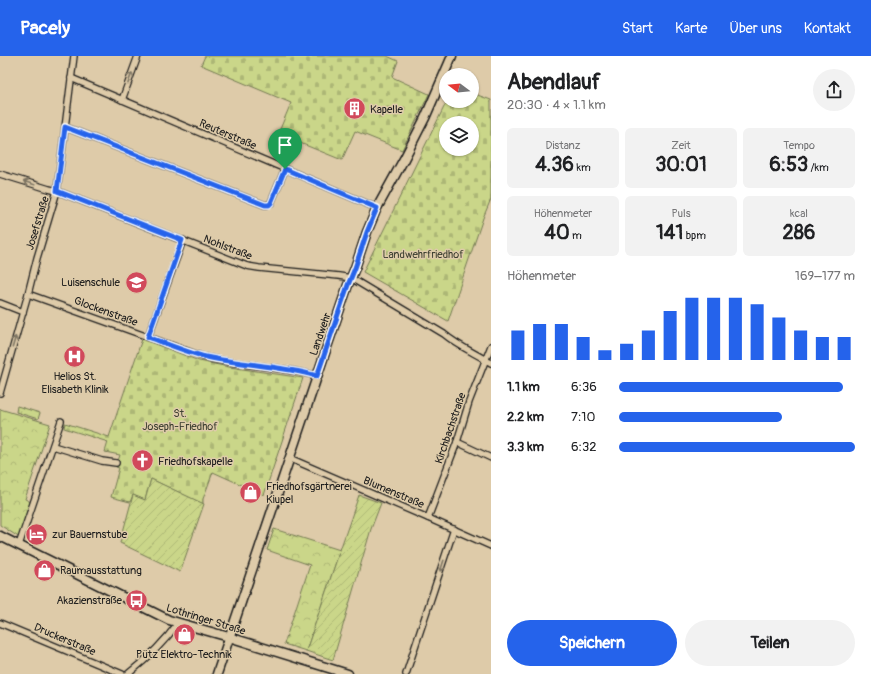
<!DOCTYPE html>
<html lang="de">
<head>
<meta charset="utf-8">
<style>
	:root { --surface:#fff; --page:#f2f2f2; --text:#202124; --muted:#757577; --accent:#2563eb }
	body { margin:0; font-family:Pangolin,sans-serif; background:var(--page); color:var(--text); height:100vh; display:flex; flex-direction:column; font-size:15px; white-space:nowrap }
	* { box-sizing:border-box; margin:0 }
	p { font-size:13px; color:var(--muted) }
	.icon { flex:none; width:22px; height:22px; fill:none; stroke:currentColor; stroke-width:2; stroke-linecap:round; stroke-linejoin:round }
	.map { position:relative; flex:1; overflow:hidden }
	.drawer { display:flex; flex-direction:column; background:var(--surface); width:380px }
	.drawer>* { flex:none }
	.needle { width:26px; rotate:286deg }
	.controls { position:absolute; left:439px; top:12px; display:grid; gap:8px }
	.controls a { display:grid; place-items:center; width:40px; height:40px; border-radius:50%; background:var(--surface); box-shadow:0 1px 3px #0004; font-size:20px }
	.pin { position:absolute; display:grid; place-items:center; width:34px; height:34px; color:#fff; margin:-41px -17px; border-radius:50% 50% 50% 0; rotate:-45deg; box-shadow:0 0 4px #0007 }
	.pin .icon { rotate:45deg }
	.round { display:grid; place-items:center; flex:none; width:42px; height:42px; border-radius:21px; background:var(--page) }
	.summary { display:flex; align-items:center; justify-content:space-between; height:68px; padding:0 16px }
	h1 { font-size:22px; font-weight:700; line-height:30px }
	.metrics { display:grid; grid-template-columns:repeat(3,1fr); gap:6px; height:68px; padding:4px 16px }
	.metrics div { display:grid; align-content:center; border-radius:6px; background:var(--page); text-align:center }
	.metrics b { font-size:20px; font-weight:700 }
	.metrics small { font-size:11px; font-weight:400 }
	.metrics p { font-size:11px }
	.chart { height:112px; padding:8px 16px }
	.chart p { display:flex; justify-content:space-between }
	.chart svg { width:100%; height:72px; margin-top:4px; stroke:var(--accent); stroke-width:6 }
	.cta { display:flex; gap:8px; margin-top:auto; padding:8px 16px }
	.cta a { flex:1; height:46px; border-radius:24px; background:var(--accent); color:#fff; font-size:16px; font-weight:700; line-height:46px; text-align:center }
	.cta a+a { background:var(--page); color:var(--text) }
	ul { padding:0 16px; list-style:none; font-size:13px }
	li { display:grid; grid-template-columns:64px 48px 1fr; align-items:center; height:30px }
	li i { height:10px; border-radius:5px; background:var(--accent) }
	header { display:flex; align-items:center; gap:24px; box-sizing:border-box; height:56px; padding:0 20px; background:var(--accent); color:#fff }
	header strong { font-size:19px }
	nav { display:flex; gap:22px; margin-inline-start:auto; font-size:14px }
	main { display:flex; flex:1; min-height:0 }
	.map>svg:first-child { display:block }
	.grass { fill:url(#grass-tufts); stroke:#737952 }
	.forest { fill:url(#forest-crowns); stroke:#737952 }
	.cemetery { fill:url(#cemetery-stones); stroke:#737952; fill-rule:evenodd }
	.garden { fill:url(#garden-furrows); stroke:#737952 }
	.lines { fill:none; stroke-linecap:round; stroke-linejoin:round }
	.street-casing { stroke:#1c1c1c; stroke-width:8 }
	.secondary-casing { stroke:#1c1c1c; stroke-width:11 }
	.street { stroke:#decba9; stroke-width:5.5 }
	.secondary { stroke:#decba9; stroke-width:8 }
	.oneway { stroke:#7d7462 }
	.route-casing { stroke:#fff; stroke-width:8 }
	.route { stroke:#2563eb; stroke-width:5 }
	.labels { text-anchor:middle; stroke-width:3; stroke-linejoin:round; paint-order:stroke }
	.poi-label { font-size:11px; fill:#1c1c1c; stroke:#decba9; text-anchor:start }
	.street-label { font-size:11px; fill:#1c1c1c; stroke:#decba9 }
	.park-label { font-size:11px; fill:#3f4132; stroke:#decba9 }
</style>
</head>
<body>
<header>
<strong>Pacely</strong>
<nav><a>Start</a><a>Karte</a><a>Über uns</a><a>Kontakt</a></nav>
</header>
<main>
<div class="map">
<svg width="491" height="618" viewBox="0 0 491 618">
	<defs>
		<pattern id="grass-tufts" width="24" height="20" patternUnits="userSpaceOnUse"><rect width="24" height="20" fill="#cad689"/><path d="M3 7l-1-3M5 7V3M7 7l1-3M15 17l-1-3M17 17v-4M19 17l1-3" fill="none" stroke="#adb776"/></pattern>
		<pattern id="forest-crowns" width="20" height="18" patternUnits="userSpaceOnUse"><rect width="20" height="18" fill="#cad689"/><path d="M2 6a3 3 0 1 1 6 0M12 15a3 3 0 1 1 6 0" fill="none" stroke="#adb776"/></pattern>
		<pattern id="cemetery-stones" width="16" height="16" patternUnits="userSpaceOnUse"><rect width="16" height="16" fill="#cad689"/><path d="M2 7V4a2 2 0 0 1 4 0v3zM10 15v-3a2 2 0 0 1 4 0v3z" fill="#adb776"/></pattern>
		<pattern id="garden-furrows" width="10" height="10" patternUnits="userSpaceOnUse"><rect width="10" height="10" fill="#cad689"/><path d="M-1 1l2-2M0 10L10 0M9 11l2-2" fill="none" stroke="#adb776"/></pattern>
	</defs>
	<rect width="100%" height="100%" fill="#decba9"/>
	<filter id="ink" filterUnits="userSpaceOnUse"><feTurbulence type="fractalNoise" baseFrequency=".025" numOctaves="2"/><feDisplacementMap in="SourceGraphic" scale="8" xChannelSelector="R" yChannelSelector="G"/><feConvolveMatrix kernelMatrix="1 2 1 2 8 2 1 2 1" color-interpolation-filters="sRGB"/></filter>
	<g filter="url(#ink)">
		<!-- grass -->
		<polygon class="grass" points="17,350 40,357 38,363 16,356"/>
		<!-- forest -->
		<g class="forest">
			<polygon points="0,353 50,368 25,443 31,446 20,482 0,469"/>
			<polygon points="274,473 340,494 306,595 284,588 310,509 267,494"/>
		</g>
		<!-- cemetery -->
		<g class="cemetery">
			<polygon points="205,0 387,0 398,5 392,21 429,38 402,94 355,75 342,104 278,78 291,47 201,9"/>
			<path d="M472,37L491,44V143L483,162L448,265L363,216L447,45H472ZM446,67H472V93H446Z"/>
			<polygon points="142,283 199,305 229,311 303,322 264,439 213,416 203,443 203,448 151,423 145,444 133,439 130,446 111,441 119,412 116,411 120,399 105,396 108,386 64,372 65,367 109,381"/>
		</g>
		<!-- garden -->
		<g class="garden">
			<polygon points="151,423 204,448 180,516 120,487 133,439 145,444"/>
			<polygon points="359,439 381,447 371,473 333,604 306,595 340,494"/>
		</g>
		<g class="lines">
			<defs>
				<g id="street">
					<polyline points="71,22 377,152"/>
					<polyline points="122,44 138,0"/>
					<polyline points="65,71 265,149 267,149 271,147 285,113"/>
					<path d="M0,118L49,133L57,135L247,210L259,212L339,220L351,222L444,278C458,290 475,297 491,307"/>
					<path d="M28,238L204,301C241,310 280,310 317,320"/>
					<polyline points="0,247 23,256"/>
					<polyline points="148,281 183,184"/>
					<polyline points="0,337 28,238 37,202 57,135 74,0"/>
					<polyline points="457,386 491,402"/>
					<polyline points="53,390 102,405 116,407"/>
					<polyline points="289,402 428,462 491,490"/>
					<polyline points="428,462 457,386 469,346 491,290"/>
					<polyline points="19,489 61,365"/>
					<polyline points="0,567 122,618"/>
					<path d="M128,618C147,603 164,587 178,567"/>
					<polyline points="406,618 454,473"/>
				</g>
				<g id="secondary">
					<polyline points="0,480 169,564 229,581 348,618"/>
					<polyline points="217,618 328,288 348,229 355,212 367,176 377,152 404,103 425,62 452,0"/>
				</g>
			</defs>
			<!-- street casing -->
			<use href="#street" class="street-casing"/>
			<!-- secondary casing -->
			<use href="#secondary" class="secondary-casing"/>
			<!-- street -->
			<use href="#street" class="street"/>
			<!-- secondary -->
			<use href="#secondary" class="secondary"/>
		</g>
		<!-- one-way arrows -->
		<defs><path id="oneway-shaft" d="M-6 0H5M1.5-3L5.5 0L1.5 3" fill="none" stroke-width="1.6" stroke-linecap="round" stroke-linejoin="round"/></defs>
		<g class="oneway">
			<use href="#oneway-shaft" transform="translate(130 22) rotate(-70)"/>
			<use href="#oneway-shaft" transform="translate(29 127) rotate(-163)"/>
			<use href="#oneway-shaft" transform="translate(14 286) rotate(-74)"/>
			<use href="#oneway-shaft" transform="translate(442 510) rotate(108)"/>
		</g>
	</g>
	<g class="lines" filter="url(#ink)">
		<defs>
			<path id="route" d="M65,71L265,149H269L271,147L285,113L377,152L367,176L355,212L348,229L317,320C282,310 246,309 211,302C190,298 168,288 148,281L182,184L57,135Z"/>
		</defs>
		<!-- route casing -->
		<use href="#route" class="route-casing"/>
		<!-- route -->
		<use href="#route" class="route"/>
	</g>
	<!-- icons -->
	<defs>
		<symbol id="building-disc" viewBox="-11 -11 22 22"><circle r="9.5" fill="#d1495b" stroke="#decba9"/><path d="M-4-6H4V6H1V3H-1V6H-4ZM-2.5-4.3h1.7v1.8h-1.7ZM.8-4.3h1.7v1.8H.8ZM-2.5-1h1.7V.8h-1.7ZM.8-1h1.7V.8H.8Z" fill="#fff"/></symbol>
		<symbol id="school-disc" viewBox="-11 -11 22 22"><circle r="9.5" fill="#d1495b" stroke="#decba9"/><path d="M0-5L7-2L0 1L-7-2ZM-4 1L0 2.5L4 1V4Q0 6-4 4Z" fill="#fff"/></symbol>
		<symbol id="hospital-disc" viewBox="-11 -11 22 22"><circle r="9.5" fill="#d1495b" stroke="#decba9"/><path d="M-5-5h3v3.5h4V-5h3V5h-3V1.5h-4V5h-3Z" fill="#fff"/></symbol>
		<symbol id="church-disc" viewBox="-11 -11 22 22"><circle r="9.5" fill="#d1495b" stroke="#decba9"/><path d="M-1.2-6h2.4v3.5h3.3v2.4h-3.3V6h-2.4V-.1h-3.3v-2.4h3.3Z" fill="#fff"/></symbol>
		<symbol id="shop-disc" viewBox="-11 -11 22 22"><circle r="9.5" fill="#d1495b" stroke="#decba9"/><path d="M-5-2.5h2.3a2.7 3.5 0 0 1 5.4 0H5L5.5 6h-11ZM-1.5-2.5h3a1.5 2.3 0 0 0-3 0Z" fill="#fff"/></symbol>
		<symbol id="hotel-disc" viewBox="-11 -11 22 22"><circle r="9.5" fill="#d1495b" stroke="#decba9"/><path d="M-6-4.5h1.5V1H6V5H4.5V3h-9V5H-6ZM-4 0a1.8 1.8 0 1 1 3.6 0ZM.5 0V-2.5h3Q6-2.5 6 0Z" fill="#fff"/></symbol>
		<symbol id="bus-disc" viewBox="-11 -11 22 22"><circle r="9.5" fill="#d1495b" stroke="#decba9"/><path d="M-5-6H5V4H4V6H2V4H-2V6H-4V4H-5ZM-3.5-4V0h7V-4ZM-3.5 1.2v1.5H-2V1.2ZM2 1.2v1.5H3.5V1.2Z" fill="#fff"/></symbol>
	</defs>
	<g fill-rule="evenodd">
		<use href="#building-disc" x="342" y="40" width="25" height="25"/>
		<use href="#school-disc" x="124" y="214" width="25" height="25"/>
		<use href="#hospital-disc" x="62" y="288" width="25" height="25"/>
		<use href="#church-disc" x="130" y="392" width="25" height="25"/>
		<use href="#shop-disc" x="238" y="424" width="25" height="25"/>
		<use href="#hotel-disc" x="24" y="466" width="25" height="25"/>
		<use href="#shop-disc" x="32" y="502" width="25" height="25"/>
		<use href="#bus-disc" x="124" y="532" width="25" height="25"/>
		<use href="#shop-disc" x="172" y="566" width="25" height="25"/>
	</g>
	<g class="labels">
		<!-- poi labels -->
		<g class="poi-label">
			<text x="370" y="57">Kapelle</text>
			<text x="120" y="230" text-anchor="end">Luisenschule</text>
			<text x="75" y="324" text-anchor="middle">Helios St.<tspan x="75" dy="13">Elisabeth Klinik</tspan></text>
			<text x="158" y="409">Friedhofskapelle</text>
			<text x="266" y="434">Friedhofsgärtnerei<tspan x="266" dy="13">Kiupel</tspan></text>
			<text x="52" y="482">zur Bauernstube</text>
			<text x="60" y="518">Raumausstattung</text>
			<text x="122" y="548" text-anchor="end">Akazienstraße</text>
			<text x="184" y="602" text-anchor="middle">Pütz Elektro-Technik</text>
		</g>
		<!-- street labels -->
		<g class="street-label">
			<text transform="translate(228 78) rotate(23)" y="4">Reuterstraße</text>
			<text transform="translate(37 167) rotate(-73)" y="4">Josefstraße</text>
			<text transform="translate(228 191) rotate(21)" y="4">Nohlstraße</text>
			<text transform="translate(106 255) rotate(20)" y="4">Glockenstraße</text>
			<text transform="translate(320 278) rotate(-71)" y="4">Landwehr</text>
			<text transform="translate(450 372) rotate(-71)" y="4">Kirchbachstraße</text>
			<text transform="translate(394 436) rotate(23)" y="4">Blumenstraße</text>
			<text transform="translate(206 563) rotate(17)" y="4">Lothringer Straße</text>
			<text transform="translate(65 583) rotate(23)" y="4">Druckerstraße</text>
		</g>
		<!-- park labels -->
		<g class="park-label">
			<text x="423" y="202">Landwehrfriedhof</text>
			<text x="180" y="361">St.<tspan x="180" dy="13">Joseph-Friedhof</tspan></text>
		</g>
	</g>
</svg>
<div class="controls">
<a><svg class="needle" viewBox="-14 -14 28 28"><path d="M0-13l5 13h-10z" fill="#e53935"/><path d="M0 13l5-13h-10z" fill="#757577"/></svg></a>
<a><svg class="icon" aria-label="layers" viewBox="0 0 24 24"><path d="M12 4l9 5-9 5-9-5zM3 14l9 5 9-5"/></svg></a>
</div>
<div class="pin" style="left:285px;top:113px;background:#1e9e55"><svg class="icon" aria-label="arrive" viewBox="0 0 24 24"><path d="M6 21V4h12l-3 4 3 4H6"/></svg></div>
</div>
<section class="drawer">
<div class="summary"><div><h1>Abendlauf</h1><p>20:30 · 4 × 1.1 km</p></div><a class="round"><svg class="icon" aria-label="share" viewBox="0 0 24 24"><path d="M12 15V3M7 8l5-5 5 5M5 13v7h14v-7"/></svg></a></div>
<div class="metrics">
<div><p>Distanz</p><b>4.36<small> km</small></b></div>
<div><p>Zeit</p><b>30:01</b></div>
<div><p>Tempo</p><b>6:53<small> /km</small></b></div>
</div>
<div class="metrics">
<div><p>Höhenmeter</p><b>40<small> m</small></b></div>
<div><p>Puls</p><b>141<small> bpm</small></b></div>
<div><p>kcal</p><b>286</b></div>
</div>
<div class="chart"><p><span>Höhenmeter</span>169–177 m</p>
<svg viewBox="0 0 160 44" preserveAspectRatio="none"><path d="M5 44V26M15 44V22M25 44V22M35 44V30M45 44V38M55 44V34M65 44V26M75 44V14M85 44V6M95 44V6M105 44V6M115 44V10M125 44V18M135 44V26M145 44V30M155 44V30"/></svg>
</div>
<ul>
<li><b>1.1 km</b>6:36<i style="width:95%"></i></li>
<li><b>2.2 km</b>7:10<i style="width:69%"></i></li>
<li><b>3.3 km</b>6:32<i style="width:100%"></i></li>
</ul>
<div class="cta"><a>Speichern</a><a>Teilen</a></div>
</section>
</main>
</body>
</html>
